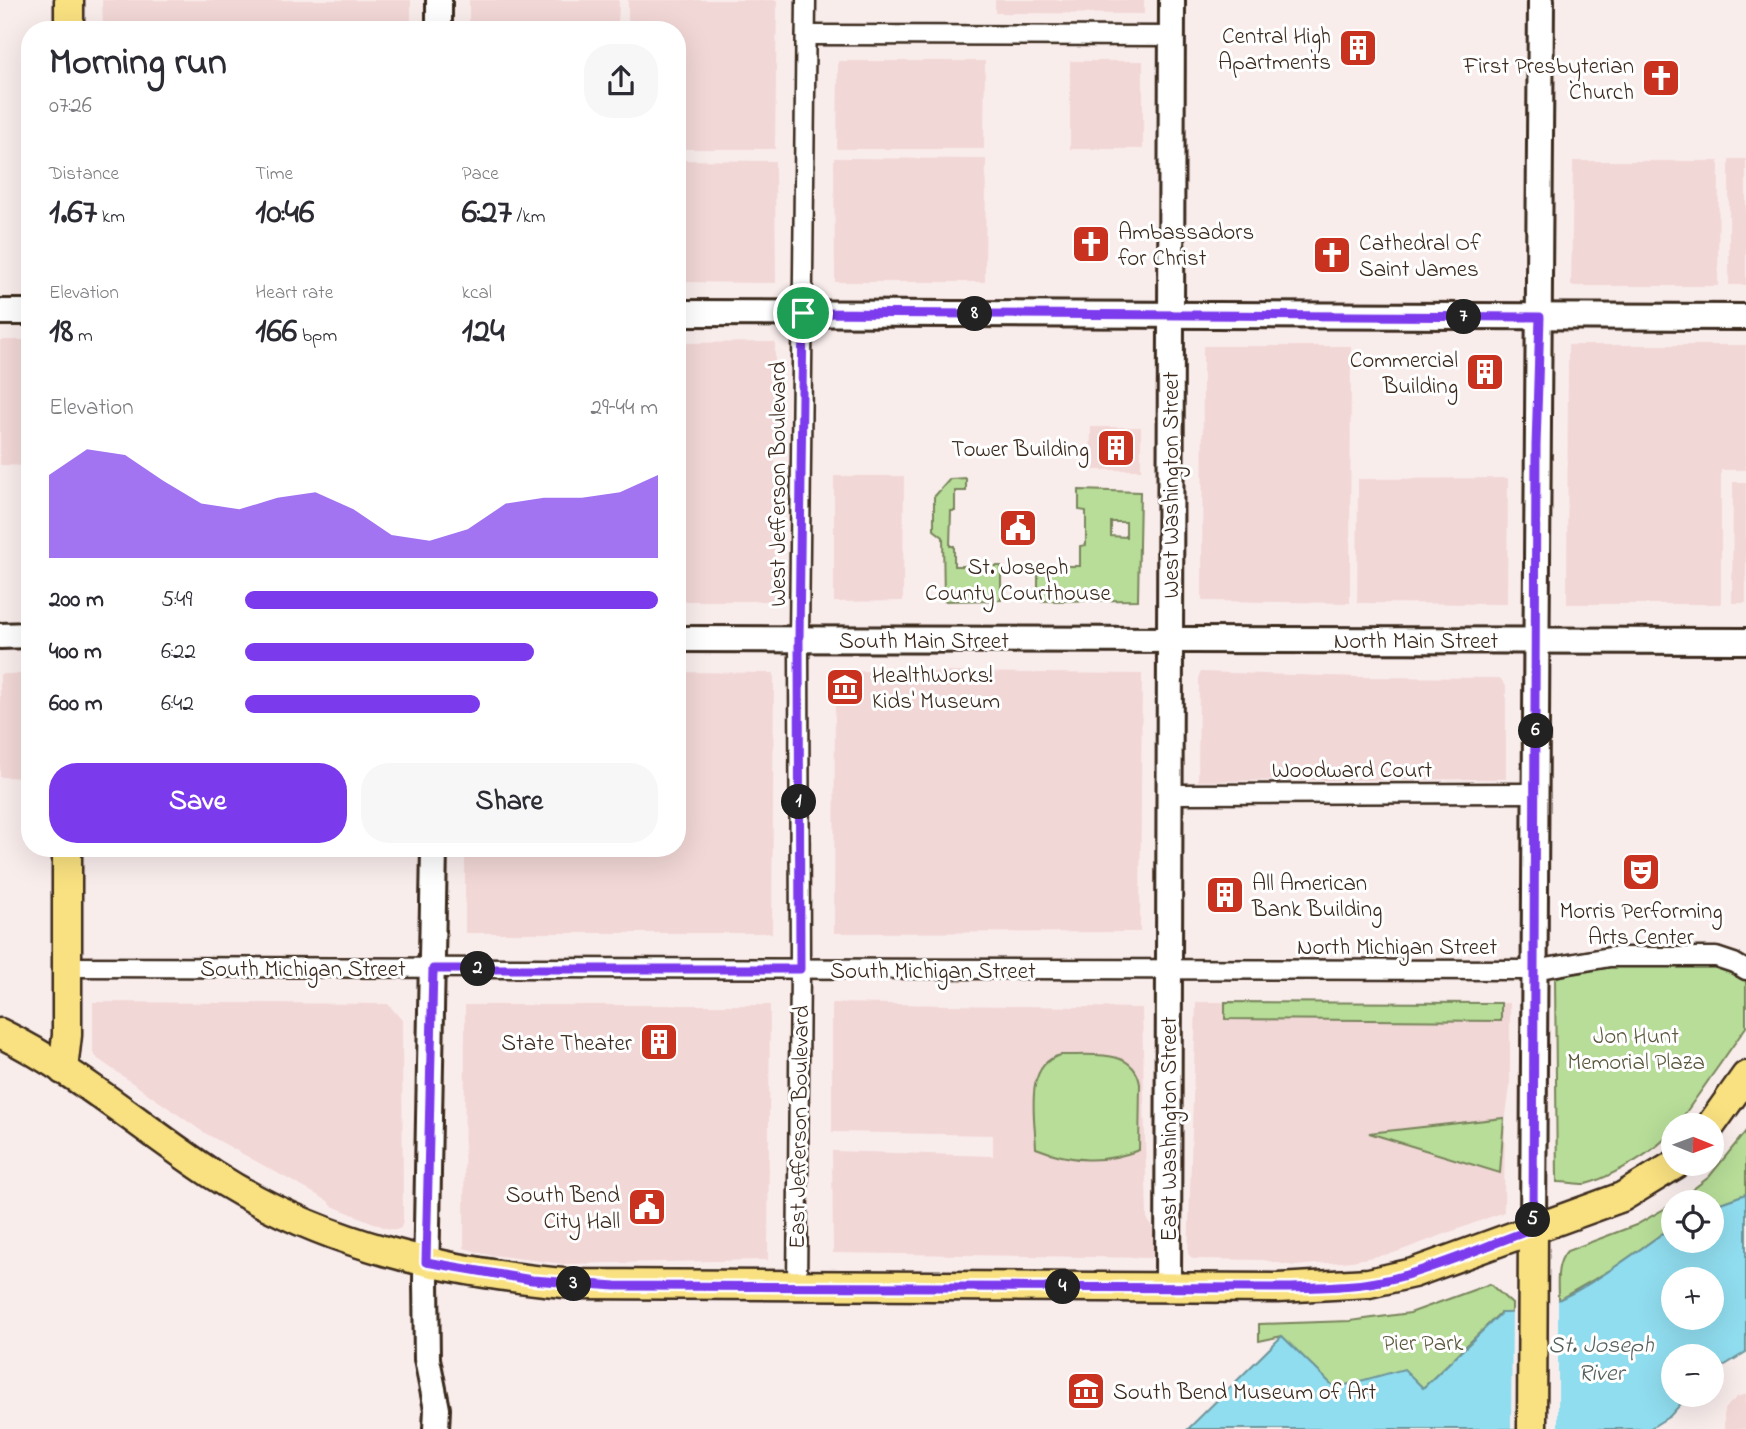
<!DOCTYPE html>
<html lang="en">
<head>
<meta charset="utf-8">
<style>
	:root { --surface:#fff; --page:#f7f7f7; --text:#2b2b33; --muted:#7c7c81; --accent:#7c3aed }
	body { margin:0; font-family:"Indie Flower",sans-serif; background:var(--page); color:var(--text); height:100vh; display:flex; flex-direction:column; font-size:26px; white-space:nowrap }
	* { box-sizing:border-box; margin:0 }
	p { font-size:23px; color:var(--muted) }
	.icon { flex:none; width:38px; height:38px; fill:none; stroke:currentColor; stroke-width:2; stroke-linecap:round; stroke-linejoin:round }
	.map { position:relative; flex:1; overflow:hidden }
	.side { position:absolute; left:21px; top:21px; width:665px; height:836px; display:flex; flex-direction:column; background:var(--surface); border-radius:28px; box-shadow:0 7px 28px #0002 }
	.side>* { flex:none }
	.needle { width:46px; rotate:91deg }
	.controls { position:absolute; left:1661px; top:1113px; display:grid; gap:14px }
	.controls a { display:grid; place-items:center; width:63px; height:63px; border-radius:50%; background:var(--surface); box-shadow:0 7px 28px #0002; font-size:35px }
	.pin { position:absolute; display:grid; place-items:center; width:60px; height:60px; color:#fff; margin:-30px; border:4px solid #fff; border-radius:50%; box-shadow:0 2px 7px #0007 }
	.km { position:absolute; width:35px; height:35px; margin:-18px; border-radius:50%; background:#222; color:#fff; font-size:19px; line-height:35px; text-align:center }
	.round { display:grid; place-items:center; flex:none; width:74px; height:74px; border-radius:28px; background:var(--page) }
	.overview { display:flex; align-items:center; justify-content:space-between; height:119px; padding:0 28px }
	h1 { font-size:38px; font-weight:800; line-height:52px }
	.metrics { display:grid; grid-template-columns:repeat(3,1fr); gap:10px; height:119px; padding:7px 28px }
	.metrics div { display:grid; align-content:center }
	.metrics b { font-size:35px; font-weight:800 }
	.metrics small { font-size:19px; font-weight:400 }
	.metrics p { font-size:19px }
	.chart { height:196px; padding:14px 28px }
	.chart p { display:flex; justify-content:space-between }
	.chart svg { width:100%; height:126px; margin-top:7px; fill:var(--accent); opacity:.7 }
	.cta { display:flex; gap:14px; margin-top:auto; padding:14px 28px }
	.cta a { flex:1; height:80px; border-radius:28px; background:var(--accent); color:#fff; font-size:28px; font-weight:800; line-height:80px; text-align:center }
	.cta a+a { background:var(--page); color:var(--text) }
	ul { padding:0 28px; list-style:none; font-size:23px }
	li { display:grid; grid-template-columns:112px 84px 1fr; align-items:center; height:52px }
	li i { height:18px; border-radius:9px; background:var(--accent) }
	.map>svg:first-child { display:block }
	.built { fill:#f1d7d6 }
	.green { fill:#b7dd98; stroke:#79845b; stroke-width:2; fill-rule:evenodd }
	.water { fill:#90ddef; stroke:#6e959b; stroke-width:2; fill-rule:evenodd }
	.pier { fill:#f9edec }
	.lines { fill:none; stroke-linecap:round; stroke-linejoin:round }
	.street-casing { stroke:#3b2a1e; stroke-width:23 }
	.secondary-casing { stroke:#3b2a1e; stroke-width:30 }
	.primary-casing { stroke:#3b2a1e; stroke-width:33 }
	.street { stroke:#fff; stroke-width:18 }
	.secondary { stroke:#fff; stroke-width:24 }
	.primary { stroke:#f9e181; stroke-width:28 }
	.route-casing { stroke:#fff; stroke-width:14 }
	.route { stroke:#7c3aed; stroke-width:9 }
	.labels { text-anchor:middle; stroke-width:6; stroke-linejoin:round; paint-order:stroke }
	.poi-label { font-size:23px; fill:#3b2a1e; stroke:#fff; text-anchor:end }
	.street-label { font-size:23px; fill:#3b2a1e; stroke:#fff }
	.park-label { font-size:23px; fill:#5a573c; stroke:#fff }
	.water-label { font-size:24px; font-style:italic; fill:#54605d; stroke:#fff }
</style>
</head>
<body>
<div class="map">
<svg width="1746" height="1429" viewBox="0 0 1746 1429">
	<rect width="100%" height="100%" fill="#f9edec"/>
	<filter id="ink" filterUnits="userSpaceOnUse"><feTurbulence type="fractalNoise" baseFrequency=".0143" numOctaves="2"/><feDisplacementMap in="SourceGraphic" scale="14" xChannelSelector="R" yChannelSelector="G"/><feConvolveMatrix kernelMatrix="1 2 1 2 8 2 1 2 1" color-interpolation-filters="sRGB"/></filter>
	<g filter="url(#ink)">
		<!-- built -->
		<g class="built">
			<polygon points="102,0 411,0 411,30 103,30"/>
			<polygon points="469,0 619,0 618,30 469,30"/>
			<polygon points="628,0 777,0 775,149 677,149 677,30 628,30"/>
			<polygon points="995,0 1144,0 1144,14 995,13"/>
			<polygon points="838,61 985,61 984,149 837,149"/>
			<rect x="1070" y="61" width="73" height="88"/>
			<polygon points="834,158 986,159 985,282 835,282"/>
			<rect x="1729" y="159" width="17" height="126"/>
			<polygon points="677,160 775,161 776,283 677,282"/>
			<polygon points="1573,161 1719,161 1718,286 1571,286"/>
			<polygon points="0,340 30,340 30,466 0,465"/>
			<polygon points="775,342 775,601 677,601 677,343"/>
			<polygon points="1568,345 1746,345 1746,470 1721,470 1721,604 1567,604"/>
			<polygon points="1203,346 1351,346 1350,603 1202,601"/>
			<polygon points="1091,427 1141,427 1141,470 1090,470"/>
			<polygon points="834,476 904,476 903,601 834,602"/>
			<polygon points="1508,478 1507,604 1357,603 1358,479"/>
			<polygon points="1733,482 1746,482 1746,603 1732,603"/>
			<polygon points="835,671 1142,674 1140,932 834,933"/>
			<polygon points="677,672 774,673 772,933 465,933 465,849 677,849"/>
			<polygon points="1201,672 1360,677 1500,678 1506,686 1506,779 1198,781 1199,675"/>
			<polygon points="0,674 30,674 30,778 0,777"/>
			<polygon points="93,1002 388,1004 402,1020 403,1220 401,1228 396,1230 386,1228 332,1206 328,1201 203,1132 98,1059 93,1053"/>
			<polygon points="1196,1002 1510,1003 1510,1087 1505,1122 1504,1212 1394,1253 1352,1261 1294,1266 1263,1260 1193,1259 1188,1254"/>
			<polygon points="832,1003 1142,1008 1147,1218 1154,1231 1154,1252 1151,1258 833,1253 832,1151 993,1156 993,1135 832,1132"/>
			<polygon points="465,1005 770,1005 768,1260 563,1264 484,1254 464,1248"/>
			<polygon points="1746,1394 1746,1429 1724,1429 1724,1409 1737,1397"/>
		</g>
		<!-- green -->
		<g class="green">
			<polygon points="966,478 966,491 955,491 955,511 951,511 950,546 954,546 954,566 1001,566 1001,600 944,601 943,537 934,530 934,497 950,479"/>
			<path d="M1079,490L1140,492L1138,600L1038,601V566H1080V546L1086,545V511L1079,510ZM1111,522H1126V537L1111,536Z"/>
			<path d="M1715,965L1724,966L1746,978V1027L1677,1125H1673C1672,1144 1603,1182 1584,1184C1576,1184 1566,1182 1557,1182L1555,978C1602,961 1665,966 1715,965Z"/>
			<polygon points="1225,1002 1501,1003 1501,1021 1225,1019"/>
			<path d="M1061,1055C1089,1056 1134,1047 1140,1084L1139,1150C1103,1164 1071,1162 1036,1148C1035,1118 1023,1064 1061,1055Z"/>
			<polygon points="1504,1118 1500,1173 1369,1133"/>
			<polygon points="1746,1131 1746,1194 1712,1206 1712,1202 1676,1202 1709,1177"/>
			<path d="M1673,1204V1226L1612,1269L1558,1300C1558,1283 1555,1264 1567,1251L1636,1225Z"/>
			<polygon points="1490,1284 1512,1304 1512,1313 1500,1313 1423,1388 1404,1370 1335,1388 1282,1336 1259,1341 1259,1324 1350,1321 1410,1313"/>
		</g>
		<!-- water -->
		<path class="water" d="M1746,1194V1352L1712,1373V1356H1673V1395H1689L1670,1416L1649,1429H1188L1282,1336L1335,1388L1404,1369L1423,1388L1501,1313C1558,1316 1628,1257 1673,1226V1241H1712V1206ZM1673,1279H1712V1318H1673Z"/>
		<!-- pier -->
		<polygon class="pier" points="1558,1296 1558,1429 1511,1429 1512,1310"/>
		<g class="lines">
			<defs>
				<g id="street">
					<polyline points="806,35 1172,36"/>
					<polyline points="1170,794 1535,793"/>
					<polyline points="67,967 1534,970 1610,957 1716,957 1734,963 1746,970"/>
					<polyline points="797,1286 800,969 799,639 806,0"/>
				</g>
				<g id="secondary">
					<polyline points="439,30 439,0"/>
					<polyline points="0,312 30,312"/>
					<polyline points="677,313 1746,317"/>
					<polyline points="0,636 30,635"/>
					<polyline points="677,639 1746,641"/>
					<polyline points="434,849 426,1281 427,1359 437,1409 436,1429"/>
					<path d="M1533,1229C1535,819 1538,410 1541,0"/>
					<polyline points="1168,1287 1172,0"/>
				</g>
				<g id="primary">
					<polyline points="69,30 69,0"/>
					<path d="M0,1033C76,1070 142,1128 212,1174C322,1245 447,1273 575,1284L1278,1288L1369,1283L1413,1273L1622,1197L1676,1164"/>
					<polyline points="63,1070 67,1035 67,849"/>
					<polyline points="1711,1125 1746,1076"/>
					<polyline points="1532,1429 1533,1229"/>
				</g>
			</defs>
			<!-- street casing -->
			<use href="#street" class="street-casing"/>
			<!-- secondary casing -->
			<use href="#secondary" class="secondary-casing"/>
			<!-- primary casing -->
			<use href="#primary" class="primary-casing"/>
			<!-- street -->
			<use href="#street" class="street"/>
			<!-- secondary -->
			<use href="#secondary" class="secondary"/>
			<!-- primary -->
			<use href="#primary" class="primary"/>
		</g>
	</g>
	<g class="lines" filter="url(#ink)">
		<defs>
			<path id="route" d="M803,313L1540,317L1536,446L1533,1229C1487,1245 1442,1266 1395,1278C1360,1287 1323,1287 1287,1288L616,1286L532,1280L426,1262L433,969H800L799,639Z"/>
		</defs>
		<!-- route casing -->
		<use href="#route" class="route-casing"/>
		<!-- route -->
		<use href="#route" class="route"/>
	</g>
	<!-- icons -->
	<defs>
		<symbol id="building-square" viewBox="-11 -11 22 22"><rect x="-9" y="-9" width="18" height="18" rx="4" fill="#c8321e" stroke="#fff"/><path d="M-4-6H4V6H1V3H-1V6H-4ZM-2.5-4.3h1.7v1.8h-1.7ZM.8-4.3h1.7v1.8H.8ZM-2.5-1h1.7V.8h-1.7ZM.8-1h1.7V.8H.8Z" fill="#fff"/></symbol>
		<symbol id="church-square" viewBox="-11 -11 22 22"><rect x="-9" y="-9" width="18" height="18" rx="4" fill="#c8321e" stroke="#fff"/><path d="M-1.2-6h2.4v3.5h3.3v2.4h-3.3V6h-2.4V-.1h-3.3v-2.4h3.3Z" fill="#fff"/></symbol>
		<symbol id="civic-square" viewBox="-11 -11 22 22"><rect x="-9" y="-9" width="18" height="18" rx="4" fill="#c8321e" stroke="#fff"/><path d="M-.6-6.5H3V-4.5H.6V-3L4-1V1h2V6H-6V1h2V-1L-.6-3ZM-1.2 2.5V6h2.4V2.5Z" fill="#fff"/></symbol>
		<symbol id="museum-square" viewBox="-11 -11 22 22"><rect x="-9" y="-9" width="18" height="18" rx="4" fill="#c8321e" stroke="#fff"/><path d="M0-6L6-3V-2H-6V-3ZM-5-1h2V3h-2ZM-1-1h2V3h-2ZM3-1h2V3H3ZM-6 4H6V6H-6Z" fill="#fff"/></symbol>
		<symbol id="theatre-square" viewBox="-11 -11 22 22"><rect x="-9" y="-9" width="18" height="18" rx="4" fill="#c8321e" stroke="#fff"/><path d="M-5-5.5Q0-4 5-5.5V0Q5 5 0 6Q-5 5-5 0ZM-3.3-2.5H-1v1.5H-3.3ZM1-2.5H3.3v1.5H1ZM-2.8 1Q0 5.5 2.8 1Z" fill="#fff"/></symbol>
	</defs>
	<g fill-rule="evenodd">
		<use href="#building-square" x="1336" y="26" width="44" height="44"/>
		<use href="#church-square" x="1639" y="56" width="44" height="44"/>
		<use href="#church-square" x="1069" y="222" width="44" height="44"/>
		<use href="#church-square" x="1310" y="233" width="44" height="44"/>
		<use href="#building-square" x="1463" y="350" width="44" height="44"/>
		<use href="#building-square" x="1094" y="426" width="44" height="44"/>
		<use href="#civic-square" x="996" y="506" width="44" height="44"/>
		<use href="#museum-square" x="823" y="665" width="44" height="44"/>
		<use href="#theatre-square" x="1619" y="850" width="44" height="44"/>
		<use href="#building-square" x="1203" y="873" width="44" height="44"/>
		<use href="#building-square" x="637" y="1020" width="44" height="44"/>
		<use href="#civic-square" x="625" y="1185" width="44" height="44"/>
		<use href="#museum-square" x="1064" y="1369" width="44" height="44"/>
	</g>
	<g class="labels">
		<!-- poi labels -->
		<g class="poi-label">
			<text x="1331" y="43">Central High<tspan x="1331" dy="26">Apartments</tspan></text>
			<text x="1634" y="73">First Presbyterian<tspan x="1634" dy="26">Church</tspan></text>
			<text x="1118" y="239" text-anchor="start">Ambassadors<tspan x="1118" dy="26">for Christ</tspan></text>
			<text x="1359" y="250" text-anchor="start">Cathedral Of<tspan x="1359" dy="26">Saint James</tspan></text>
			<text x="1458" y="367">Commercial<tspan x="1458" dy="26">Building</tspan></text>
			<text x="1089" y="456">Tower Building</text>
			<text x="1018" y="574" text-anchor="middle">St. Joseph<tspan x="1018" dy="26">County Courthouse</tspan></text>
			<text x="872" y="682" text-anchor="start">HealthWorks!<tspan x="872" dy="26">Kids' Museum</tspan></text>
			<text x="1252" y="890" text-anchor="start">All American<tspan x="1252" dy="26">Bank Building</tspan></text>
			<text x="1641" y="918" text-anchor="middle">Morris Performing<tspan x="1641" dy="26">Arts Center</tspan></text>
			<text x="632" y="1050">State Theater</text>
			<text x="620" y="1202">South Bend<tspan x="620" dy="26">City Hall</tspan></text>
			<text x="1113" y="1399" text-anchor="start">South Bend Museum of Art</text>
		</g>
		<!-- street labels -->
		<g class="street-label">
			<text transform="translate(777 484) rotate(-90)" y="8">West Jefferson Boulevard</text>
			<text transform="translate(1170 485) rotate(-90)" y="8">West Washington Street</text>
			<text x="924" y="648">South Main Street</text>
			<text x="1416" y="648">North Main Street</text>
			<text x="1352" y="777">Woodward Court</text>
			<text x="1397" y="954">North Michigan Street</text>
			<text x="303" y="976">South Michigan Street</text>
			<text x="933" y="978">South Michigan Street</text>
			<text transform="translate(798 1127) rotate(-89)" y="8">East Jefferson Boulevard</text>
			<text transform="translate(1168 1129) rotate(-90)" y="8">East Washington Street</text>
		</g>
		<!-- park labels -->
		<g class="park-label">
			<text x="1636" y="1043">Jon Hunt<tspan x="1636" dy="26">Memorial Plaza</tspan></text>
			<text x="1423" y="1350">Pier Park</text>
		</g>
		<!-- water labels -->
		<g class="water-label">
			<text x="1601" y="1352">St. Joseph<tspan x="1601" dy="28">River</tspan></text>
		</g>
	</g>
</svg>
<div class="controls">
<a><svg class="needle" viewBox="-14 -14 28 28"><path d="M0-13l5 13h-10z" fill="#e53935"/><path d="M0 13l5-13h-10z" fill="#7c7c81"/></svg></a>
<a><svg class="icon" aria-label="locate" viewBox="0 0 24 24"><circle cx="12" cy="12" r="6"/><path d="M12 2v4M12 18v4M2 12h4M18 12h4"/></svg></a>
<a>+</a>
<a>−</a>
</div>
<div class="pin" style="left:803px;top:313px;background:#1e9e55"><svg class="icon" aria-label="arrive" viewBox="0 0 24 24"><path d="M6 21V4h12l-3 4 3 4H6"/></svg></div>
<b class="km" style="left:799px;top:802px">1</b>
<b class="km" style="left:478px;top:969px">2</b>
<b class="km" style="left:574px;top:1284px">3</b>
<b class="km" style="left:1063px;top:1287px">4</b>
<b class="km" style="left:1533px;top:1220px">5</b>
<b class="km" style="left:1536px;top:731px">6</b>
<b class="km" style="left:1464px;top:317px">7</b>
<b class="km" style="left:975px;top:314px">8</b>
<section class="side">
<div class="overview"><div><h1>Morning run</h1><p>07:26</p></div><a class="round"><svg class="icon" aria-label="share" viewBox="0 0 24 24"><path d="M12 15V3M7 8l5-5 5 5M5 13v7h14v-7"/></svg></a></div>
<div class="metrics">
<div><p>Distance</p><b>1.67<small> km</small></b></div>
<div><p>Time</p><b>10:46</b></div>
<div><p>Pace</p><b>6:27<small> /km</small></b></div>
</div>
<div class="metrics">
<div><p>Elevation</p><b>18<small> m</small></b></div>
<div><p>Heart rate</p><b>166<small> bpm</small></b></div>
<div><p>kcal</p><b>124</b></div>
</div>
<div class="chart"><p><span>Elevation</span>29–44 m</p>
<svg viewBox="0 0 160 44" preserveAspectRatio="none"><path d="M0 44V15L10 6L20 8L30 17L40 25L50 27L60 23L70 21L80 27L90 36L100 38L110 34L120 25L130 23L140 23L150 21L160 15V44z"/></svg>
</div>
<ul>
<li><b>200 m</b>5:49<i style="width:100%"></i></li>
<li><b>400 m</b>6:22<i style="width:70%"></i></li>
<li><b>600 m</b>6:42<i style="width:57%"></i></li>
</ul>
<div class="cta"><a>Save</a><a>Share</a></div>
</section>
</div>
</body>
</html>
